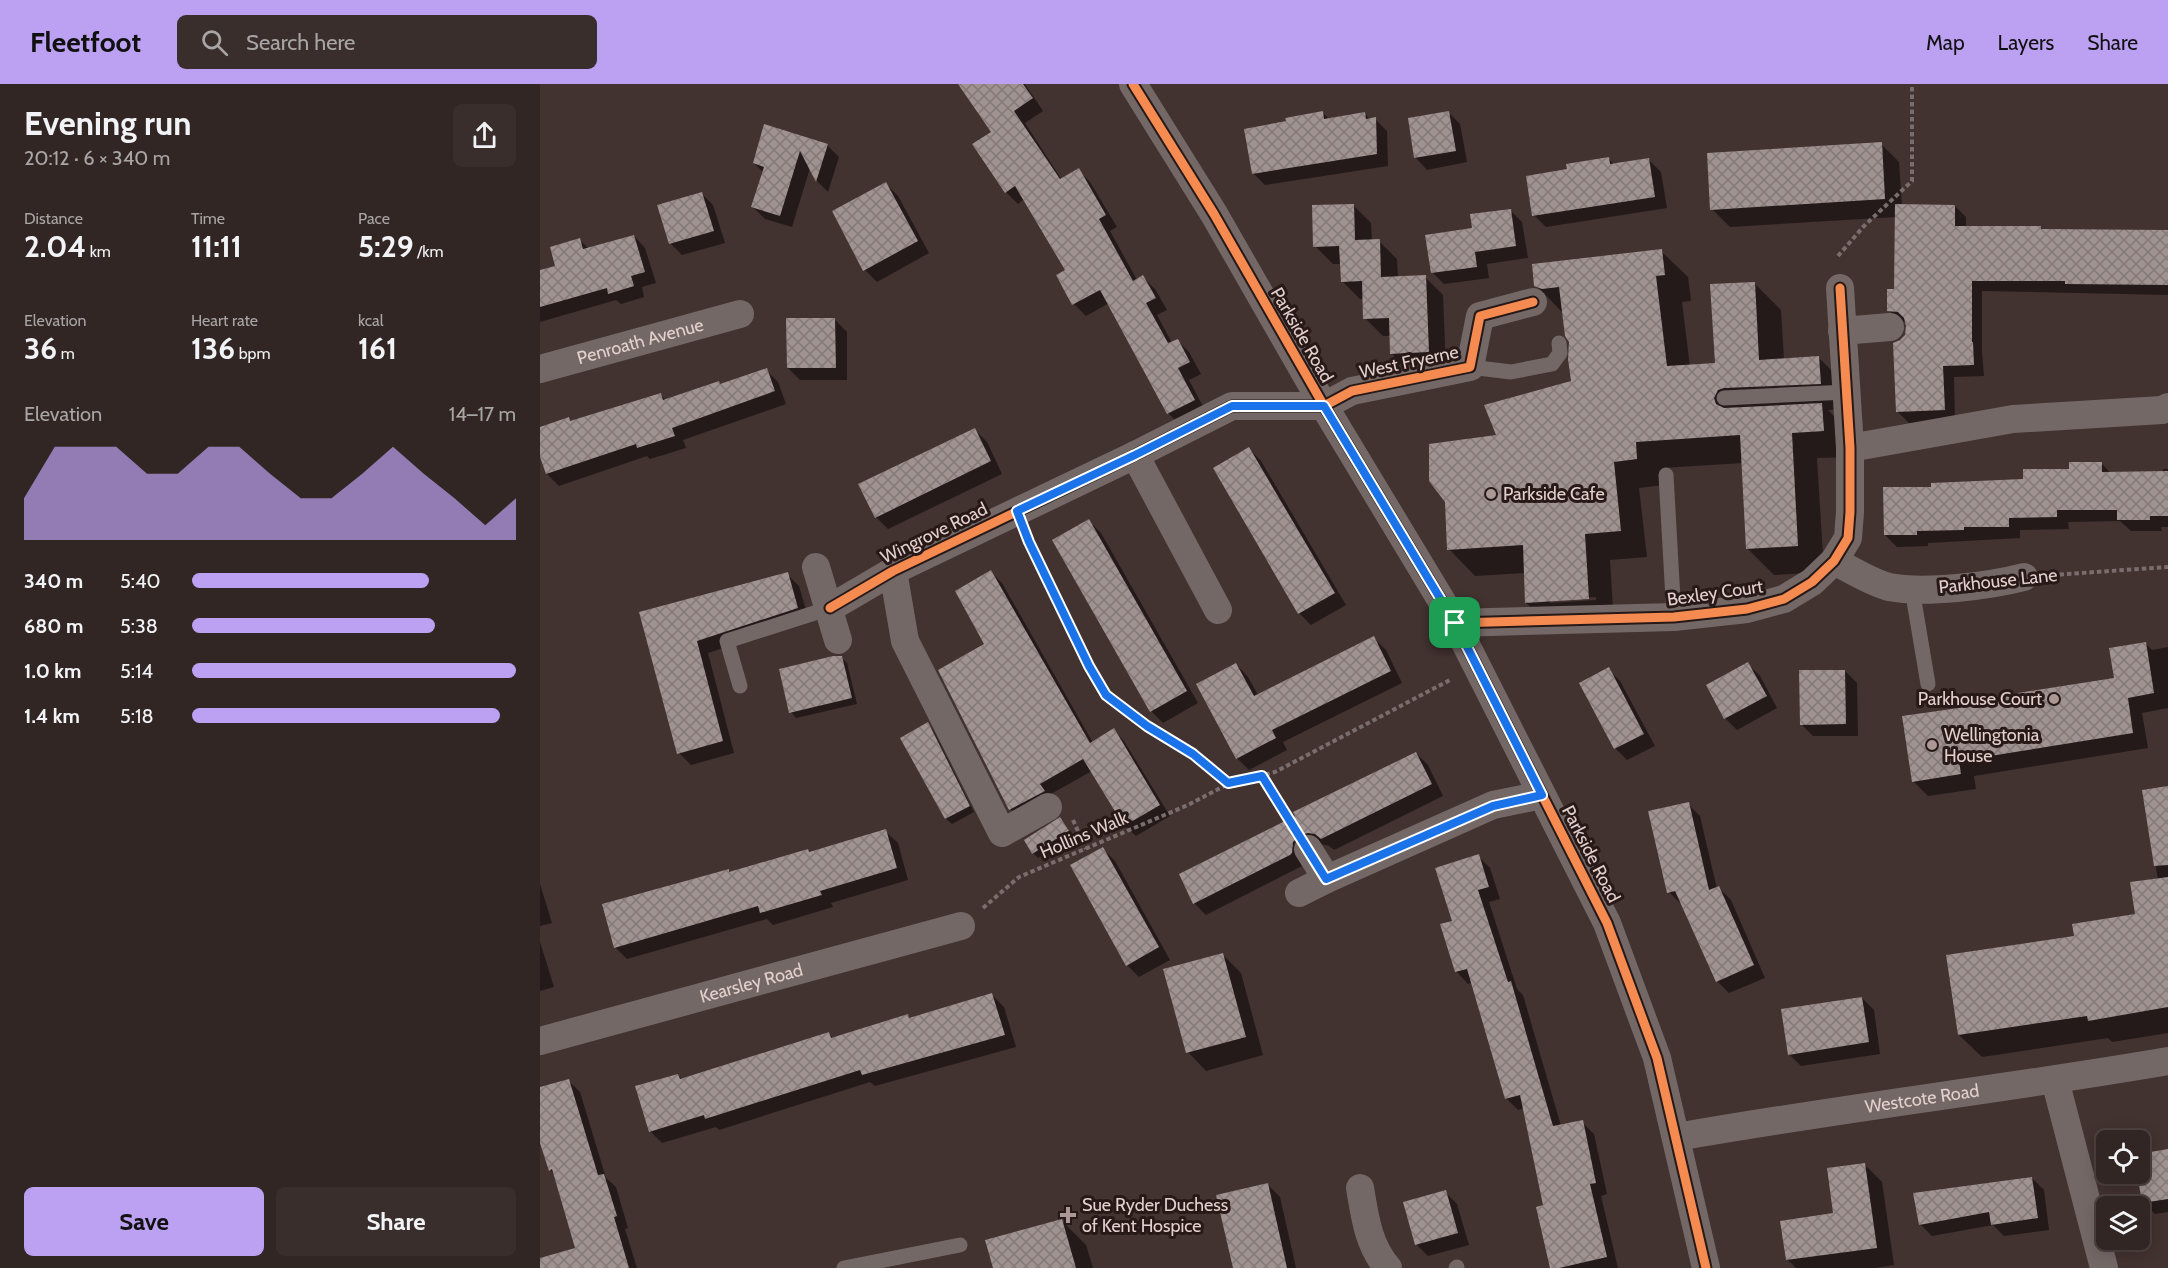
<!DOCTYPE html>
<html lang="en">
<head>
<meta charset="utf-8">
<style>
	:root { --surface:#322624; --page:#3a2e2c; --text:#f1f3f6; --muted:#a8a5a6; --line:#4d4341; --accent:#bca0f2 }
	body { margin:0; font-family:Cabin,sans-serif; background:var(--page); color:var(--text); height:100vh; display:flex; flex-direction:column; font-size:22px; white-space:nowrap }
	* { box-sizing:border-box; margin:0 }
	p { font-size:20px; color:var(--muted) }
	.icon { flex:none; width:33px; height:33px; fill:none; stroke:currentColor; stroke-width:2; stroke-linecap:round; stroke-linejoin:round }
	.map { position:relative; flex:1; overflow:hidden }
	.sheet { display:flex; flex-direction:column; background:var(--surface); width:540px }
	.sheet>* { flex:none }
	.buttons { position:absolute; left:1556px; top:1046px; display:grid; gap:12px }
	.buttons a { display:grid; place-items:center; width:54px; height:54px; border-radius:9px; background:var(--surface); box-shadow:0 3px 15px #0003,0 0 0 2px var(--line); font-size:30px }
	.pin { position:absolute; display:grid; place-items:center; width:51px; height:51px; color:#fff; margin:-26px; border-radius:12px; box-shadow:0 3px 9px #0006 }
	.round { display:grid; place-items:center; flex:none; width:63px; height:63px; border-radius:9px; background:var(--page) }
	.overview { display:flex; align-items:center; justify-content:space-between; height:102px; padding:0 24px }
	h1 { font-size:33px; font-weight:800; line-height:45px }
	.stats { display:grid; grid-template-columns:repeat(3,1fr); gap:9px; height:102px; padding:6px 24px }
	.stats div { display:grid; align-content:center }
	.stats b { font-size:30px; font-weight:800 }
	.stats small { font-size:16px; font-weight:400 }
	.stats p { font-size:16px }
	.chart { height:168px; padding:12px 24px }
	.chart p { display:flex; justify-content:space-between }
	.chart svg { width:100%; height:108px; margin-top:6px; fill:var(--accent); opacity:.7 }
	.cta { display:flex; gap:12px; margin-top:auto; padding:12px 24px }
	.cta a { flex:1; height:69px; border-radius:9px; background:var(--accent); color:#111; font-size:24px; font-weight:800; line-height:69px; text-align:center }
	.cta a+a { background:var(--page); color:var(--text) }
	ul { padding:0 24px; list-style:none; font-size:20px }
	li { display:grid; grid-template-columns:96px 72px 1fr; align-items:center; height:45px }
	li i { height:15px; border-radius:8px; background:var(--accent) }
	header { display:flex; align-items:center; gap:36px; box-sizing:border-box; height:84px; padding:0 30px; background:var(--accent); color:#111 }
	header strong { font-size:28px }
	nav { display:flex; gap:33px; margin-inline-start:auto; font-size:21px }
	.search { width:420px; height:54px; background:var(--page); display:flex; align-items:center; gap:15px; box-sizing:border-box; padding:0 21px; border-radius:9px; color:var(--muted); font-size:22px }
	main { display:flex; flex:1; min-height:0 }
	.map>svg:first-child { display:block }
	.shadow { fill:#0007; fill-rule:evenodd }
	.building { fill:url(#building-cross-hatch) }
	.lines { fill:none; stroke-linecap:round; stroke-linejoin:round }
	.path { stroke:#796e6d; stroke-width:4; stroke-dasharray:4.5 3; stroke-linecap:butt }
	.service { stroke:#746866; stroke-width:15 }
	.minor { stroke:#746866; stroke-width:28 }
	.cycleway-casing { stroke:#271917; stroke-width:13 }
	.cycleway { stroke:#f68b52; stroke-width:9 }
	.route-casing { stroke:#fff; stroke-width:12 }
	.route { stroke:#1a73e8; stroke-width:8 }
	.poi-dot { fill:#ab9895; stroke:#271917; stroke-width:2 }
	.labels { text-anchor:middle; stroke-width:6; stroke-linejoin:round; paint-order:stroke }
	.street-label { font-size:18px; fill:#e3cfcb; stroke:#271917 }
	.poi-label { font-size:18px; fill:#e3cfcb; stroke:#271917; text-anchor:start }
</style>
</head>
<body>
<header>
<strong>Fleetfoot</strong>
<div class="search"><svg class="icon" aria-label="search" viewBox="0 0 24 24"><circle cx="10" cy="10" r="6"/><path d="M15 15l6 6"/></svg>Search here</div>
<nav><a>Map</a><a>Layers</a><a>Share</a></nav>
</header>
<main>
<section class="sheet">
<div class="overview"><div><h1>Evening run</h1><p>20:12 · 6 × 340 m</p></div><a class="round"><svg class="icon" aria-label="share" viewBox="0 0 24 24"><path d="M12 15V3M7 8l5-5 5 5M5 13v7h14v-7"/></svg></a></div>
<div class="stats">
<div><p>Distance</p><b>2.04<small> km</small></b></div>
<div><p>Time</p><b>11:11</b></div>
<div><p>Pace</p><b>5:29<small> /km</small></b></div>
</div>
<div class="stats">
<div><p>Elevation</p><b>36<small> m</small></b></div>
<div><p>Heart rate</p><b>136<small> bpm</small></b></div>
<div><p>kcal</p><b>161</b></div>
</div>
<div class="chart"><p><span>Elevation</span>14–17 m</p>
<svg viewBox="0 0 160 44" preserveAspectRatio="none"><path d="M0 44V27L10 6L20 6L30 6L40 17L50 17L60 6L70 6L80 17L90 27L100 27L110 17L120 6L130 17L140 27L150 38L160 27V44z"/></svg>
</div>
<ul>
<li><b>340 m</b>5:40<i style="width:73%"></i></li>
<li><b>680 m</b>5:38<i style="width:75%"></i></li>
<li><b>1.0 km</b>5:14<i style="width:100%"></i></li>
<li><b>1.4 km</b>5:18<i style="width:95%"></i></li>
</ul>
<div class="cta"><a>Save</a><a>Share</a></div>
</section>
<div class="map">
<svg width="1628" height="1184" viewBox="0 0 1628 1184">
	<defs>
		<pattern id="building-cross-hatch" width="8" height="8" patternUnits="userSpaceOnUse" patternTransform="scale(1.5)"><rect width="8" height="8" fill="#9f9290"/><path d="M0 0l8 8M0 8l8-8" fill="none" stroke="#847977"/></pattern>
	</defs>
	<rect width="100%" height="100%" fill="#423230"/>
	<!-- shadow -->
	<g class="shadow">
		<polygon points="421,0 485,0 503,27 485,39 522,96 538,86 550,98 577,143 570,147 597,196 603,193 615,205 627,226 617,231 632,259 637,256 649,268 661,290 649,296 666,328 641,342 629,330 569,219 546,232 534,220 518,192 527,187 484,115 478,120 466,108 453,48"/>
		<polygon points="908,28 920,40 927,78 887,86 875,73"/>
		<polygon points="783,29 789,35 824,29 830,35 835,35 847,47 848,82 725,101 713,89 748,38"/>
		<polygon points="225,42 287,61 299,73 288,108 277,97 270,84 252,143 225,135 213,123 223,88 214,79"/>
		<polygon points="1341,60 1359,78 1362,122 1415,122 1426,133 1426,143 1500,143 1503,146 1628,147 1628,211 1442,207 1442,269 1444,292 1414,293 1415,337 1369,339 1358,328 1361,257 1366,251 1367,238 1360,237 1349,226 1356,206 1356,133 1190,143 1172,125"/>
		<polygon points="1068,74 1075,81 1109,76 1121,88 1127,124 1006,143 994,131 1029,86"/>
		<polygon points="346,100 358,112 389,169 337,198 325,186"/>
		<polygon points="161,109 173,121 185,159 142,171 130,159"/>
		<polygon points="813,121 831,139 832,157 839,157 857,175 858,194 885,193 903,211 906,286 869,287 851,269 851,252 843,252 825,234 824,215 820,215 802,197 801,180 793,180 775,162"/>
		<polygon points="970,126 982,138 988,174 947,180 949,194 904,200 892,188 934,145"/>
		<polygon points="94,152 105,164 116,199 102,203 104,213 81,220 76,216 0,238 0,188 17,183 40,156 49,165"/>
		<path d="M1121,167L1148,193L1151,217L1142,218L1150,283L1176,281L1214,199L1241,226L1244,276L1279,274L1305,300L1307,325L1288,326L1308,347L1310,373L1277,374L1284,488L1234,491L1207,464L1203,379L1122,384L1123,401L1099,404L1107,473L1070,476L1074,541L1013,545L986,519L985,489L935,492L909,465L958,353L1033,299L1030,258L1022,228L996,201ZM1056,513V516L1010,519V516Z"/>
		<polygon points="295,236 307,248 307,296 260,296 248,284"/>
		<polygon points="226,286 238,298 246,320 143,356 146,364 110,375 107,372 19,402 7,390 0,368 0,345 28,335 31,338 121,311 126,316 179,299 182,301"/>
		<polygon points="435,346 447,358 462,390 348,445 336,433"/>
		<polygon points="709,365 721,377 806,521 771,541 759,529"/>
		<polygon points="1561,379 1571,389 1623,389 1623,385 1628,385 1628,443 1621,443 1622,447 1591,447 1580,437 1528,438 1529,445 1480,446 1480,454 1388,459 1388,462 1357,463 1345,451 1392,404 1485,396"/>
		<polygon points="549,437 561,449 658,619 623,639 611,627"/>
		<polygon points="451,488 462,499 553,659 574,646 584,657 630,732 596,752 585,742 552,687 509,711 481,736 470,725 447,561"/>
		<polygon points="247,490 259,502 269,536 168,569 194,669 151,681 139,669 101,529"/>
		<polygon points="834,554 846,566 862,599 743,658 747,666 709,686 697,674 696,580 708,593 718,611"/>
		<polygon points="1605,559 1612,566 1628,563 1628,624 1602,629 1608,664 1434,692 1436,705 1388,712 1373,697 1434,623 1576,595"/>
		<polygon points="301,573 307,579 317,620 256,634 251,628"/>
		<polygon points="1208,580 1220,592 1237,624 1197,646 1185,634"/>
		<polygon points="1068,585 1080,597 1115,662 1087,676 1075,664"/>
		<polygon points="1305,587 1317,599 1318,652 1273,652 1261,640"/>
		<polygon points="387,640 393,646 434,728 412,740 406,735 362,654"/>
		<polygon points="876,669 888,681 903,712 794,766 789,762 781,760 764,781 666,831 654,819 757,732"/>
		<polygon points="1628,704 1628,949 1572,958 1568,954 1442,973 1419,951 1536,853 1596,832 1618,796 1604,707"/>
		<polygon points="1148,720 1160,732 1177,805 1179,804 1191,816 1225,894 1189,909 1177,897 1143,820 1141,820 1129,808"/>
		<polygon points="520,735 533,753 498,774 493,769"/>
		<polygon points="345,747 358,759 368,796 291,819 293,823 233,841 227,835 87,875 75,863 188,787 191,789"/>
		<polygon points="563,765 575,777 630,876 599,893 587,881 532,782"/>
		<polygon points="938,772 950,784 960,815 949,818 977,905 983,911 1021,1042 1042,1038 1054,1050 1067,1110 1061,1112 1078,1184 1012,1184 1005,1122 984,1024 978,1026 966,1014 933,898 928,900 916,887 914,838"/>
		<polygon points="0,800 12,839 0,842"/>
		<polygon points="0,858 14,903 0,907"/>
		<polygon points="683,871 701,889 723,971 666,987 648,968"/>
		<polygon points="452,911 464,923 476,963 335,1002 330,998 179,1046 176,1043 122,1059 110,1047 138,991 143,996 289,950 293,954 368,932 371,935"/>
		<polygon points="1322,914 1334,926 1340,970 1261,982 1249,970"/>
		<polygon points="28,996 40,1008 66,1094 76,1103 88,1144 85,1145 97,1184 34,1184 37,1165 15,1091 10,1086 0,1053 0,1005"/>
		<polygon points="1628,1067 1628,1128 1615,1130 1603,1118 1598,1089 1599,1072"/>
		<polygon points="1324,1080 1342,1098 1354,1181 1335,1184 1256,1184 1248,1176 1242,1138 1295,1130"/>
		<polygon points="1492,1094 1504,1106 1509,1146 1464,1152 1453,1141 1392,1152 1380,1140"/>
		<polygon points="728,1101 740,1113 756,1184 694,1184"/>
		<polygon points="905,1108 917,1120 929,1161 888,1172 876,1160"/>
		<polygon points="521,1136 546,1161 553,1184 455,1184"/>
	</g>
	<!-- building -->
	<g class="building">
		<polygon points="418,0 483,0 493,14 474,27 520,95 539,84 566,131 559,135 593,197 603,191 616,214 606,219 628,259 638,255 650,278 638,284 655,316 627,330 560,206 532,221 516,191 525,186 475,102 465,109 432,60 451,48"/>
		<polygon points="783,27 784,35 825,28 826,35 836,33 837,70 712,90 704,45 746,37 745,34"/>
		<polygon points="909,27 916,67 874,74 868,34"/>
		<polygon points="224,40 288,60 276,98 260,67 240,132 211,123 224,83 213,79"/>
		<polygon points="1342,58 1345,115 1170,126 1167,69"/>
		<polygon points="1069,73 1070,80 1109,74 1115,113 992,132 986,92 1027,85 1026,80"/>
		<polygon points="346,98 378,157 323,187 292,127"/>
		<polygon points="162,108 174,147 129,160 117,121"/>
		<polygon points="814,120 815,156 840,155 841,193 886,191 889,268 850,270 849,234 823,235 822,197 801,198 799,162 773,163 772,121"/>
		<polygon points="1355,120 1415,121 1415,142 1501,142 1501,145 1628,146 1628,201 1525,200 1525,197 1432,197 1432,258 1433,258 1434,281 1403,282 1405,326 1356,328 1353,259 1360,256 1365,251 1366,242 1364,234 1358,228 1347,227 1347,205 1354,205"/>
		<polygon points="971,125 976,162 935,168 937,183 891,189 885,151 932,144 930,130"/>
		<polygon points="94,151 105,188 91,192 94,202 68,210 67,204 0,223 0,186 15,182 10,163 40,154 43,165"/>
		<polygon points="1122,165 1125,191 1116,192 1127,282 1175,279 1170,200 1215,198 1219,276 1279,272 1281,300 1184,304 1178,306 1174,314 1176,320 1184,324 1282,319 1284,347 1252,349 1258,462 1206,465 1200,351 1096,358 1097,375 1074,378 1081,447 1045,450 1049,515 985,519 983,461 907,466 905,418 889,397 889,360 956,351 944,321 1031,297 1028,275 1029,258 1025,252 1019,203 1002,205 994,202 992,180"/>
		<polygon points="246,234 295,234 296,284 247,284"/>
		<polygon points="227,284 235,307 132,344 135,352 97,364 96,360 6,390 0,373 0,343 29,333 30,337 121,309 123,316 179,297 180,300"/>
		<polygon points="435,344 451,377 335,434 318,400"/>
		<polygon points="709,363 795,509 758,530 673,384"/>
		<polygon points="1529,378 1562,378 1562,388 1628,387 1628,432 1610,432 1610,436 1577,436 1577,426 1517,426 1517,433 1469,434 1469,443 1424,443 1424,446 1377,447 1377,451 1344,451 1343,403 1391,403 1391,399 1483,395 1483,385 1529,385"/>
		<polygon points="549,435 647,607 610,628 512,456"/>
		<polygon points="451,486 550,659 574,644 620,721 584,742 543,675 500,700 505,707 469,726 398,586 444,560 415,507"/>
		<polygon points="248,488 258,524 157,557 183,657 137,670 99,528"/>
		<polygon points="834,552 851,587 732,646 736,654 696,675 656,600 696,579 714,612"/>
		<polygon points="1606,558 1614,609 1588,614 1593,649 1419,677 1421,690 1372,698 1362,632 1433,622 1432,616 1574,594 1569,564"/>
		<polygon points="293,572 302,572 312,614 249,629 239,585"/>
		<polygon points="1208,578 1227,612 1184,635 1166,601"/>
		<polygon points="1069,583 1104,650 1074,665 1039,599"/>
		<polygon points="1259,586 1305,586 1306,640 1260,641"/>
		<polygon points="388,638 430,722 405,735 360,654"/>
		<polygon points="876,668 892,700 781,755 775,750 768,749 760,751 753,758 752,769 750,771 653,820 639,790 755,732 753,728"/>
		<polygon points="1628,702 1628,781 1614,782 1602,706"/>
		<polygon points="1149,718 1169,806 1179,802 1214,881 1176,898 1135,807 1127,809 1108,727"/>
		<polygon points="520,733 529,747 492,770 484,756"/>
		<polygon points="346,745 357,784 280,807 282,811 220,829 218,822 74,864 62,820 189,785 189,788 268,765 269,768"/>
		<polygon points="563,763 619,863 586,882 530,781"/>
		<polygon points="939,770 949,803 938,806 968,898 971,897 1013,1042 1043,1036 1056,1099 1050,1100 1067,1173 1019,1184 1010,1184 996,1123 1003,1121 980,1011 965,1015 927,885 915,888 900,840 912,837 895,784"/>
		<polygon points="1628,793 1628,923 1548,937 1547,932 1418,951 1406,871 1534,852 1532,840 1595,830 1590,798"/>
		<polygon points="683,869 706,953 646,969 623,885"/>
		<polygon points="452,909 465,951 322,991 320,986 165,1035 164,1031 109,1048 95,1002 138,990 140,995 289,948 291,954 368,930 369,934"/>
		<polygon points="1322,913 1329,958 1248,971 1241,925"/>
		<polygon points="29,995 58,1091 64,1090 77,1132 74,1133 89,1184 0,1184 0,1174 35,1164 12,1085 9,1087 0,1059 0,1003"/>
		<polygon points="1628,1065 1628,1115 1602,1119 1597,1089 1599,1089 1599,1070"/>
		<polygon points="1325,1079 1337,1164 1246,1176 1240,1137 1293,1129 1287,1084"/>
		<polygon points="1492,1093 1498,1134 1451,1141 1449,1128 1379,1141 1373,1109"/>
		<polygon points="728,1099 747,1184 693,1184 676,1111"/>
		<polygon points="906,1106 918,1149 875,1161 863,1118"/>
		<polygon points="522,1135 536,1184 453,1184 445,1156"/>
	</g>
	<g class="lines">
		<!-- path -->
		<g class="path">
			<polyline points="1298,172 1324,142 1372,97 1372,0"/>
			<polyline points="488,454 549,582 566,611 607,642 653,670 688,700"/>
			<polyline points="1512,491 1628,483"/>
			<polyline points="722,692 753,742"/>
			<polyline points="533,736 546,765"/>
			<polyline points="443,824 479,793 648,721 688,700 735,688 910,596"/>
		</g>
		<!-- service -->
		<g class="service">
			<polyline points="930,283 971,288 1012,280 1020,269 1019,259"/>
			<polyline points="1184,314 1307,308"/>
			<polyline points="1126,391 1134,533"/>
			<polyline points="1372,505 1388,600"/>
			<polyline points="200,602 187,557 290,524"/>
			<polyline points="304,1184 420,1161"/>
			<polyline points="916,1184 917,1183"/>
		</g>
		<!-- minor -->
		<g class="minor">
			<polyline points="593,0 674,130 784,322 915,539 1067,839 1117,974 1166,1184"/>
			<polyline points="1302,247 1350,243"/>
			<path id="s1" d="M0,285L200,230"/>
			<polyline points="1310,364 1473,335 1622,326 1628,323"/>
			<polyline points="595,371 678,526"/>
			<path d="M1294,477C1310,485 1332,499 1349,503C1385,510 1449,502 1484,493"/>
			<polyline points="276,483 298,556"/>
			<polyline points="353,487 365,557 462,749 508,723"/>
			<polyline points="290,524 353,487 595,371 692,322 784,322 812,307 930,283 940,232 993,218"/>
			<polyline points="915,539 1134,533 1207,525 1244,515 1272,498 1294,477 1308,454 1310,428 1310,364 1300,204"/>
			<polyline points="768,765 787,795"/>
			<polyline points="759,809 787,795 953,721 1002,711"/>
			<path id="s2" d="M0,957L421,842"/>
			<polyline points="1515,996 1564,1184"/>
			<path id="s3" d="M1137,1053C1300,1024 1465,1005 1628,977"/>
			<path d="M820,1104C825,1133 828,1161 848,1184"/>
		</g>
		<defs>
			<g id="cycleway">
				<polyline points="593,0 674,130 784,322 915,539 1067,839 1117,974 1166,1184"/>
				<polyline points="290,524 353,487 595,371 692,322 784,322 812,307 930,283 940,232 993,218"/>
				<polyline points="915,539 1134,533 1207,525 1244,515 1272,498 1294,477 1308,454 1310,428 1310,364 1300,204"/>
			</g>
		</defs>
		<!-- cycleway casing -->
		<use href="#cycleway" class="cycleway-casing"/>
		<!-- cycleway -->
		<use href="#cycleway" class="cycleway"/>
	</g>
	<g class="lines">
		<defs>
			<polygon id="route" points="692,322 784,322 915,539 1002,711 953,722 786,795 722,692 688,699 653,670 607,642 566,611 549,582 489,458 477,427 595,371"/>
		</defs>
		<!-- route casing -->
		<use href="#route" class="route-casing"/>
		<!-- route -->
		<use href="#route" class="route"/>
	</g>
	<!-- markers -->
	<g class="poi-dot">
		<circle cx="951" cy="410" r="6"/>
		<circle cx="1514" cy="615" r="6"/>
		<circle cx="1392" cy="661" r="6"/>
		<path d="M525 1122h6v6h6v6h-6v6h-6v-6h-6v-6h6z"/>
	</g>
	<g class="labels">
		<!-- street labels -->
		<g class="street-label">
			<text transform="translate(762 251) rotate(60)" y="6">Parkside Road</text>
			<text dy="6" stroke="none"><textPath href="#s1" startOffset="104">Penroath Avenue</textPath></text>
			<text transform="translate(869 278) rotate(-12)" y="6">West Fryerne</text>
			<text transform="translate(394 449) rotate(-26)" y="6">Wingrove Road</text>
			<text transform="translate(1458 497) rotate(-6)" y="6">Parkhouse Lane</text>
			<text transform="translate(1175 509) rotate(-8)" y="6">Bexley Court</text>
			<text transform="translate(544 751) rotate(-23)" y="6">Hollins Walk</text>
			<text transform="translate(1051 770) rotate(63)" y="6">Parkside Road</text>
			<text dy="6" stroke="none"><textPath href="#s2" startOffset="219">Kearsley Road</textPath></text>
			<text dy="6" stroke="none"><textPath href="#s3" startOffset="248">Westcote Road</textPath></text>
		</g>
		<!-- poi labels -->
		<g class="poi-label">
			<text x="963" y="416">Parkside Cafe</text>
			<text x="1502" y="621" text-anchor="end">Parkhouse Court</text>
			<text x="1404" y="657">Wellingtonia<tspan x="1404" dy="21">House</tspan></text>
			<text x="542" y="1127">Sue Ryder Duchess<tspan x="542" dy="21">of Kent Hospice</tspan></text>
		</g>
	</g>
</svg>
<div class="buttons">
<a><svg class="icon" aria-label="locate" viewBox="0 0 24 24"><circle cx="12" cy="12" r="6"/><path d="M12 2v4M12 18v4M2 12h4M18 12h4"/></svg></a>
<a><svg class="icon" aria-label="layers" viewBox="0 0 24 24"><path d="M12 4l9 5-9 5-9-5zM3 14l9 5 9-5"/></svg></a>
</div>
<div class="pin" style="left:915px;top:539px;background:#1e9e55"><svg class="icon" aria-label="arrive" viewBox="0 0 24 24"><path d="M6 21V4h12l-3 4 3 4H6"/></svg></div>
</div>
</main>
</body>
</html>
